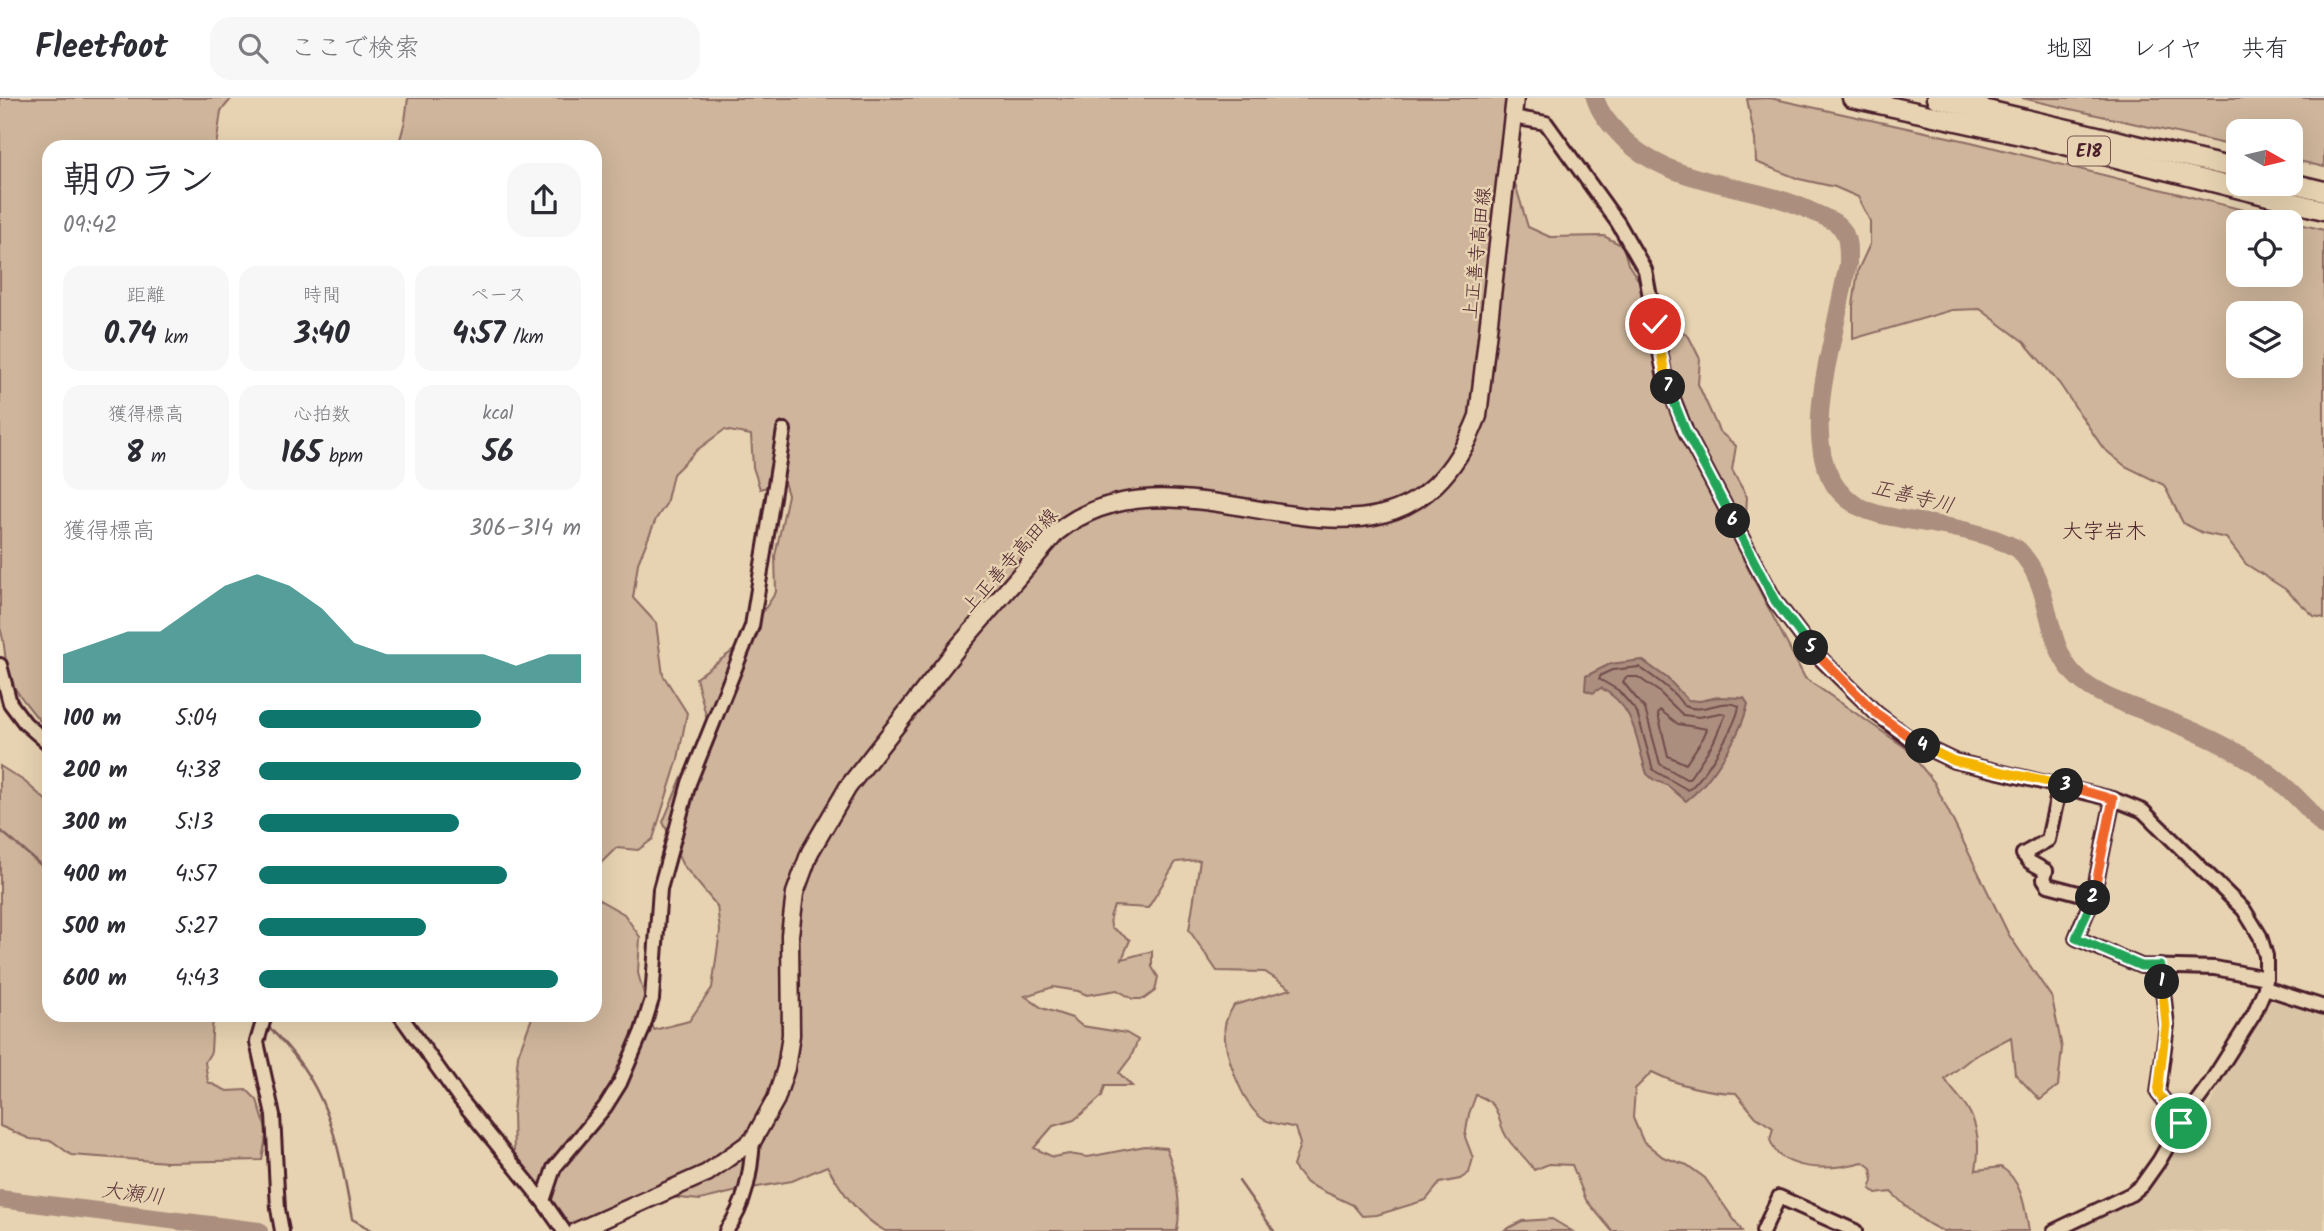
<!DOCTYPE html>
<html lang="ja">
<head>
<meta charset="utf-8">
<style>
	:root { --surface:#fff; --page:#f7f7f7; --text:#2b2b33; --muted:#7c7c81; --line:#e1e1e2; --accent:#0f766e }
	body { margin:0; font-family:Kalam,"Klee One",sans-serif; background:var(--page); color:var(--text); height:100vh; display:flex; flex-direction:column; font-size:26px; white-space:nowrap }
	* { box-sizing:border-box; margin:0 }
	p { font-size:23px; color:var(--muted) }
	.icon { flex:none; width:38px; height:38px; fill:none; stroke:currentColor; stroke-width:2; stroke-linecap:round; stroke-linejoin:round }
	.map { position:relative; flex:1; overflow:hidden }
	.side { position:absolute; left:42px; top:42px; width:560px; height:882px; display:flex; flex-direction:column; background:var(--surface); border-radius:21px; box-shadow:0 7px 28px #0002 }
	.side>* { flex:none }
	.needle { width:46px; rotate:98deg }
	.fabs { position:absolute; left:2226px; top:21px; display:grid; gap:14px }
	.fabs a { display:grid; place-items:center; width:77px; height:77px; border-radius:14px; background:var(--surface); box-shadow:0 7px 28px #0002; font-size:35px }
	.pin { position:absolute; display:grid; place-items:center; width:60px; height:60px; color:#fff; margin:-30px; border:4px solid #fff; border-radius:50%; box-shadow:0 2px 7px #0007 }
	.km { position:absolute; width:35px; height:35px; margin:-18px; border-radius:50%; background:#222; color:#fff; font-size:19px; line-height:35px; text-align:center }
	.round { display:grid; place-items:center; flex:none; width:74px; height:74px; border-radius:21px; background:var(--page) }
	.head { display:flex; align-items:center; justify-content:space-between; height:119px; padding:0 21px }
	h1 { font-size:38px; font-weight:600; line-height:52px }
	.stats { display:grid; grid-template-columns:repeat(3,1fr); gap:10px; height:119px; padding:7px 21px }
	.stats div { display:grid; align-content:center; border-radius:18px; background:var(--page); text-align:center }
	.stats b { font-size:30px; font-weight:600 }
	.stats small { font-size:19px; font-weight:400 }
	.stats p { font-size:19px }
	.chart { height:196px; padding:14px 21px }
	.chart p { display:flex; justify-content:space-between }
	.chart svg { width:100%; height:126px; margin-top:7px; fill:var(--accent); opacity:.7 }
	ul { padding:0 21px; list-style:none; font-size:23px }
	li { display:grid; grid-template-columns:112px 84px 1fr; align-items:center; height:52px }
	li i { height:18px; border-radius:9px; background:var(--accent) }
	header { display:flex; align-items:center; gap:42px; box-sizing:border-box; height:98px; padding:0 35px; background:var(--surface); border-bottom:2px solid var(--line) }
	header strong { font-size:33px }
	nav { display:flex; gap:38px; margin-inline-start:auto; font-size:24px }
	.search { width:490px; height:63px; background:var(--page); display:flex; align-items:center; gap:18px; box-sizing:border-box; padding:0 24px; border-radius:21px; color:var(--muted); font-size:26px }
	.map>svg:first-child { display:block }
	.built { fill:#dac4a6 }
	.green { fill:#ceb59b; stroke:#8c6a63; stroke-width:2; fill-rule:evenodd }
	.water { fill:#ab8e7e; stroke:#84625d; stroke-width:2 }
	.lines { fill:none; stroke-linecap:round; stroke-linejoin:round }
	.shore { stroke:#714b4c; stroke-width:2 }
	.stream { stroke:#84625d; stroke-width:2.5 }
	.river { stroke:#ab8e7e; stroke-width:18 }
	.minor-casing { stroke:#4a1f2b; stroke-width:18 }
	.major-casing { stroke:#4a1f2b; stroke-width:21 }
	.highway-casing { stroke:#4a1f2b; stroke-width:23 }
	.minor { stroke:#e7d3b1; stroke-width:12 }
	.major { stroke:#e7d3b1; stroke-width:16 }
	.highway { stroke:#e7d3b1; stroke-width:18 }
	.split-1-casing { stroke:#fff; stroke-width:14 }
	.split-2-casing { stroke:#fff; stroke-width:14 }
	.split-3-casing { stroke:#fff; stroke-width:14 }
	.split-4-casing { stroke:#fff; stroke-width:14 }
	.split-5-casing { stroke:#fff; stroke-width:14 }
	.split-6-casing { stroke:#fff; stroke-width:14 }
	.split-7-casing { stroke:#fff; stroke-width:14 }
	.split-8-casing { stroke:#fff; stroke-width:14 }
	.split-1 { stroke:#f5b400; stroke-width:9 }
	.split-2 { stroke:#22a559; stroke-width:9 }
	.split-3 { stroke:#f0652b; stroke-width:9 }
	.split-4 { stroke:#f5b400; stroke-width:9 }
	.split-5 { stroke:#f0652b; stroke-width:9 }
	.split-6 { stroke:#22a559; stroke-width:9 }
	.split-7 { stroke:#22a559; stroke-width:9 }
	.split-8 { stroke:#f5b400; stroke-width:9 }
	.labels { text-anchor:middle; stroke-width:5; stroke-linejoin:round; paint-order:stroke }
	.shield { fill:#e7d3b1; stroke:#795553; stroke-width:2 }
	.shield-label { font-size:18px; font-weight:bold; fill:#4a1f2b }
	.street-label { font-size:19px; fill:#4a1f2b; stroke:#e7d3b1 }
	.water-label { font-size:21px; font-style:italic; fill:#5d353c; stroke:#e7d3b1 }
	.neighbourhood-label { font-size:21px; fill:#4a1f2b; stroke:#e7d3b1 }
</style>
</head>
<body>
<header>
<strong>Fleetfoot</strong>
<div class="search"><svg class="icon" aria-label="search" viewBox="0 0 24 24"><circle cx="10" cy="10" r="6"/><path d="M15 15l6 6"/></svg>ここで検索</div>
<nav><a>地図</a><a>レイヤ</a><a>共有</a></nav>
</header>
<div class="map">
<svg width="2324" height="1133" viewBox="0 0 2324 1133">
	<rect width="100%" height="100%" fill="#e7d3b1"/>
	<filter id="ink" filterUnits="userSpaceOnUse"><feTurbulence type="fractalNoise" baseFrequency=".0143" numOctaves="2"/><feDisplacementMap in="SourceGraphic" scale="14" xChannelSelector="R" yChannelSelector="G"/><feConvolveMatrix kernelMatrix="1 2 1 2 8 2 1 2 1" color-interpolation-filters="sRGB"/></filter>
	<g filter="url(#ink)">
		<!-- built -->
		<polygon class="built" points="2270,902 2324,915 2324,1133 2068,1133 2077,1126 2141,1096 2207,1014 2244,940"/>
		<!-- green -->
		<g class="green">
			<path d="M0,0H232L221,13L216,49H49V632C39,623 13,591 9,579C4,564 6,546 0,530Z"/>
			<path d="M408,0H1514L1511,72L1528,129L1550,139L1604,138L1623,148L1628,166L1637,180L1658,203L1677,229L1689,239L1700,261L1698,286L1719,333L1736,348L1732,372L1747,399L1743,461L1805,580L1906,650L1934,684L2009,837L2052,900L2062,950L2058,988L2040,1002L2015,976L2011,939L1973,959L1945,981C1951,991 1959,998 1966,1008C1979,1028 1980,1049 1976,1072L2001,1069C2022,1082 2025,1110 2029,1133H1943C1922,1125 1907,1109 1891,1094L1876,1096L1870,1091L1873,1083L1871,1070L1863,1064C1837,1071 1801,1074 1779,1057C1775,1054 1772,1047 1770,1042L1773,1030L1756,1019L1736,995C1707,994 1678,987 1652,974L1635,991L1633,1020L1643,1043L1663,1059L1687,1067L1705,1080L1742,1133H1612L1586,1102L1572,1067L1549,1066L1534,1072C1527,1060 1516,1053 1508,1041C1495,1023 1503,1005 1476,997L1469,1016L1465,1039L1473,1060L1469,1075L1460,1081L1440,1085L1426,1102L1377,1117L1362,1118L1353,1107L1306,1085L1293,1068L1300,1046L1295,1030C1285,1027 1272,1026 1263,1021C1243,1008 1221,950 1225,927C1226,920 1231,913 1234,907L1291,891L1265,874L1217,873L1189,832L1200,762L1176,764L1148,810L1114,808L1110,819L1111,829L1130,842L1122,861L1152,853V869L1158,879L1155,893L1144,901H1133L1117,892L1087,897L1078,893L1053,889L1025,898L1042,910L1072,920L1082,928L1126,935L1138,942L1131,959L1119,975L1132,988H1105L1102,998L1090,1009L1074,1022L1053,1028L1034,1050L1053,1059L1069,1056L1088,1059L1145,1048L1166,1050C1176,1074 1182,1107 1177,1133H885C858,1118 843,1095 827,1068L792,1083L746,1091L700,1102L669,1099L566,1127L514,1055L513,1015L518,957L533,917H595V788L596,800L624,816L640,839L638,875L654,932L689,923L712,890L720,833L717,808L682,766L663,724L681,681L709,629L696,580L742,546L776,494L775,458L788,397L784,384L760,391L753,369L751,337L724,332L697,352L673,376L666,406L656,421L638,465L633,500L656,525L663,577L687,615L678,661L653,741L638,752L616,750L595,771V49H398L405,23Z"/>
			<path d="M1770,0L1971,44L2324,132V520L2314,518L2285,491L2246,466L2226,440L2203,435L2183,425L2164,387L2125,368L2103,350L2059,285L2024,244L1980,211L1952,212L1853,241V207L1858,172L1870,146V123L1858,99L1835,89L1799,81L1756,64L1755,42L1747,1ZM2238,124H2291V177H2238ZM2291,215V268H2238V215Z"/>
			<polygon points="2022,0 2324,0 2324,69 2291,61 2291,33 2238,33 2238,49"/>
			<polygon points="0,668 24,683 49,705 49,917 213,917 211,954 205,964 208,984 227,993 247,992 257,1002 267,1033 262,1062 167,1064 71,1057 52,1043 30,1041 0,1028"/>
			<polygon points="1552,1121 1572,1133 1503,1133 1522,1123"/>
		</g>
		<!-- water -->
		<path class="water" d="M1642,562L1667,580L1688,602L1700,603L1718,599L1744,600L1748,606C1741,637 1711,684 1686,703L1667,687L1654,682L1647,676C1635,641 1637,610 1601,590L1593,595L1585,592L1586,578L1610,566Z"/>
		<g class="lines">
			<!-- shore -->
			<g class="shore">
				<path d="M1639,569C1651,577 1664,586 1674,596C1678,599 1681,606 1685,608C1702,617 1723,599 1739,608C1737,626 1703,682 1688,692L1653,672L1637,614L1618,592L1599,581L1601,577L1612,572Z"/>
				<polygon points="1626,579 1638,579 1658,593 1683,617 1699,619 1720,615 1726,616 1713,645 1689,681 1686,681 1660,666 1645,611 1623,584"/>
				<polygon points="1660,612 1678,626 1707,631 1703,640 1686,666 1668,658 1658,616"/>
			</g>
			<!-- stream -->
			<g class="stream">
				<polyline points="0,732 49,774"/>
				<path d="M266,927C328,983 338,1043 352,1121L373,1133"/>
				<polyline points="1239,1083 1274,1133"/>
			</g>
			<!-- river -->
			<g class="river">
				<path d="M1595,0C1600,15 1607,23 1618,35C1668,91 1751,83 1813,114C1825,120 1837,122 1844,134C1849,144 1848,155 1848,166C1843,190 1838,214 1833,238C1820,297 1797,395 1878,416C1923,427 1973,428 2016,450C2020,452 2023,457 2026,461C2053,496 2045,550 2078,580C2100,600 2133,608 2159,619C2188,630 2229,648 2254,665C2279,680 2306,707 2324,729"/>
				<polyline points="0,1101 259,1133"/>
			</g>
			<defs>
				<g id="minor">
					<polyline points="1513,19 1546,25 1618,125 1645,172 1665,280 1686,334 1775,503 1813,553 1876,615 1914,644 1954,663 2113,701 2143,713 2244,812 2260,838 2266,858 2266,880 2265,890 2254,916 2211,984 2181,1025 2159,1063 2142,1087 2131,1096 2054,1133"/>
					<polyline points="0,567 10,605 25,625 49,646"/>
					<polyline points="2060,687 2048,742 2023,756 2030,764 2046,773 2044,781 2048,787 2093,799"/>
					<polyline points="2113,701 2093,799 2076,840 2141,868 2215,870 2266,880"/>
					<polyline points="2160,868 2167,927 2158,995 2181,1025"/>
					<polyline points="2265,890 2324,909"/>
					<polyline points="265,917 257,944 273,1017 278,1111 282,1133"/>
					<polyline points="400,917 460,1001 543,1103 564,1133"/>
					<polyline points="543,1103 554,1070 605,1009 620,985 642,933 652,901 660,791 689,685 752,528 784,332"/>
					<path d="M726,1133C746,1107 751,1074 753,1042"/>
					<polyline points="1763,1133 1779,1099 1855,1133"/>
				</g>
				<path id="major" d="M577,1133L707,1075L753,1042L776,1001L786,970L791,937L790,837L795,795L810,754L848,689L958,549L1057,434C1191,325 1394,534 1478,318L1515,0"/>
				<g id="highway">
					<polyline points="1852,0 2061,46 2324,112"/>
					<polyline points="1936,0 2238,71"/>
					<polyline points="2291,85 2324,93"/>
				</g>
			</defs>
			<!-- minor casing -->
			<use href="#minor" class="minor-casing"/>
			<!-- major casing -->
			<use href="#major" class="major-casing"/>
			<!-- highway casing -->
			<use href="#highway" class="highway-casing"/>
			<!-- minor -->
			<use href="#minor" class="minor"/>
			<!-- major -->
			<use href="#major" class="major"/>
			<!-- highway -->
			<use href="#highway" class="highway"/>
		</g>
	</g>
	<g class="lines" filter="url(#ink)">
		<defs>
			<polyline id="split-1" points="2162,884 2166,927 2158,995 2181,1025"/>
			<polyline id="split-2" points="2093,800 2076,840 2141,868 2160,868 2162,884"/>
			<polyline id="split-3" points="2066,688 2113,701 2093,800"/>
			<polyline id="split-4" points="1923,648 1954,663 2066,688"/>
			<polyline id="split-5" points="1811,550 1876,615 1923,648"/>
			<polyline id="split-6" points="1733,423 1775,503 1811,550"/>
			<polyline id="split-7" points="1668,289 1686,334 1733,423"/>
			<polyline id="split-8" points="1655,226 1668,289"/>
		</defs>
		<!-- split-1 casing -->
		<use href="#split-1" class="split-1-casing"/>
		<!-- split-2 casing -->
		<use href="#split-2" class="split-2-casing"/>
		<!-- split-3 casing -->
		<use href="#split-3" class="split-3-casing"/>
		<!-- split-4 casing -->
		<use href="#split-4" class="split-4-casing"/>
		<!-- split-5 casing -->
		<use href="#split-5" class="split-5-casing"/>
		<!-- split-6 casing -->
		<use href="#split-6" class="split-6-casing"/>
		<!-- split-7 casing -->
		<use href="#split-7" class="split-7-casing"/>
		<!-- split-8 casing -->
		<use href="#split-8" class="split-8-casing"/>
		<!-- split-1 -->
		<use href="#split-1" class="split-1"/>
		<!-- split-2 -->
		<use href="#split-2" class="split-2"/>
		<!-- split-3 -->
		<use href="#split-3" class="split-3"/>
		<!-- split-4 -->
		<use href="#split-4" class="split-4"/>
		<!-- split-5 -->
		<use href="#split-5" class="split-5"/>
		<!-- split-6 -->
		<use href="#split-6" class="split-6"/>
		<!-- split-7 -->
		<use href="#split-7" class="split-7"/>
		<!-- split-8 -->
		<use href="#split-8" class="split-8"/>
	</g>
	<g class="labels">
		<!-- shield labels -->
		<rect class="shield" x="2068" y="38.5" width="42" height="29" rx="5"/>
		<g class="shield-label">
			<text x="2089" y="59">E18</text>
		</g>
		<!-- street labels -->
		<g class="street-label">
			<text transform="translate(1476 155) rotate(-84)" y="7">上正善寺高田線</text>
			<text transform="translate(1009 462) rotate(-48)" y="7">上正善寺高田線</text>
		</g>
		<!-- water labels -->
		<g class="water-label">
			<text transform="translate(1913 398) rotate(14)" y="7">正善寺川</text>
			<text transform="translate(133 1095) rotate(7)" y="7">大瀬川</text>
		</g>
		<!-- neighbourhood labels -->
		<g class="neighbourhood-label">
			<text x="2104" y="440">大字岩木</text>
		</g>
	</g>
</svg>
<div class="fabs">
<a><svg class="needle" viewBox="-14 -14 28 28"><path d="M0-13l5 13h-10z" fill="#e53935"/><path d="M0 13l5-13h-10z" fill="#7c7c81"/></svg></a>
<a><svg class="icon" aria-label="locate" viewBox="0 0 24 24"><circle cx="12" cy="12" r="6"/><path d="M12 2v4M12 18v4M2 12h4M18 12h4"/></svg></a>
<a><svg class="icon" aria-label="layers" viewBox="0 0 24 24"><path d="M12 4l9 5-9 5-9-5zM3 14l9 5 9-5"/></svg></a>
</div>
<div class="pin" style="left:2181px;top:1025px;background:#1e9e55"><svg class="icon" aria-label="arrive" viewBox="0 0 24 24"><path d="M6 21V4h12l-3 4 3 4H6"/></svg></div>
<div class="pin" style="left:1655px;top:226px;background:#d93025"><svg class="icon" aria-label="check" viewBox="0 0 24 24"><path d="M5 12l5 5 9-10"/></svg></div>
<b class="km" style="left:2162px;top:884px">1</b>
<b class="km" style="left:2093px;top:800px">2</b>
<b class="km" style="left:2066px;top:688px">3</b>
<b class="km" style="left:1923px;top:648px">4</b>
<b class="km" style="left:1811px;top:550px">5</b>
<b class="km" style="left:1733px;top:423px">6</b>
<b class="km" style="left:1668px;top:289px">7</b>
<section class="side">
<div class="head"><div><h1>朝のラン</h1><p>09:42</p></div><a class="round"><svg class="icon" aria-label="share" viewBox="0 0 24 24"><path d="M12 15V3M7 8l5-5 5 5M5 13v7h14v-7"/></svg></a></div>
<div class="stats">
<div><p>距離</p><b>0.74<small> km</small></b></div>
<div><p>時間</p><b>3:40</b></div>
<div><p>ペース</p><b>4:57<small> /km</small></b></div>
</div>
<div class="stats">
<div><p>獲得標高</p><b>8<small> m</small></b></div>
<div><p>心拍数</p><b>165<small> bpm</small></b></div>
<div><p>kcal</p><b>56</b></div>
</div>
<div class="chart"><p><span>獲得標高</span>306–314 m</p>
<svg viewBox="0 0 160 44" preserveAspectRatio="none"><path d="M0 44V34L10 30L20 26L30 26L40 18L50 10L60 6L70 10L80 18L90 30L100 34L110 34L120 34L130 34L140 38L150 34L160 34V44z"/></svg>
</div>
<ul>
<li><b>100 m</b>5:04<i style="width:69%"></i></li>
<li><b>200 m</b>4:38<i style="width:100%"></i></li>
<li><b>300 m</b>5:13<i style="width:62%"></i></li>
<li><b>400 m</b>4:57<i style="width:77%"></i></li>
<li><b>500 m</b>5:27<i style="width:52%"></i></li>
<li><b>600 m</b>4:43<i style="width:93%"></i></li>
</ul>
</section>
</div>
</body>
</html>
